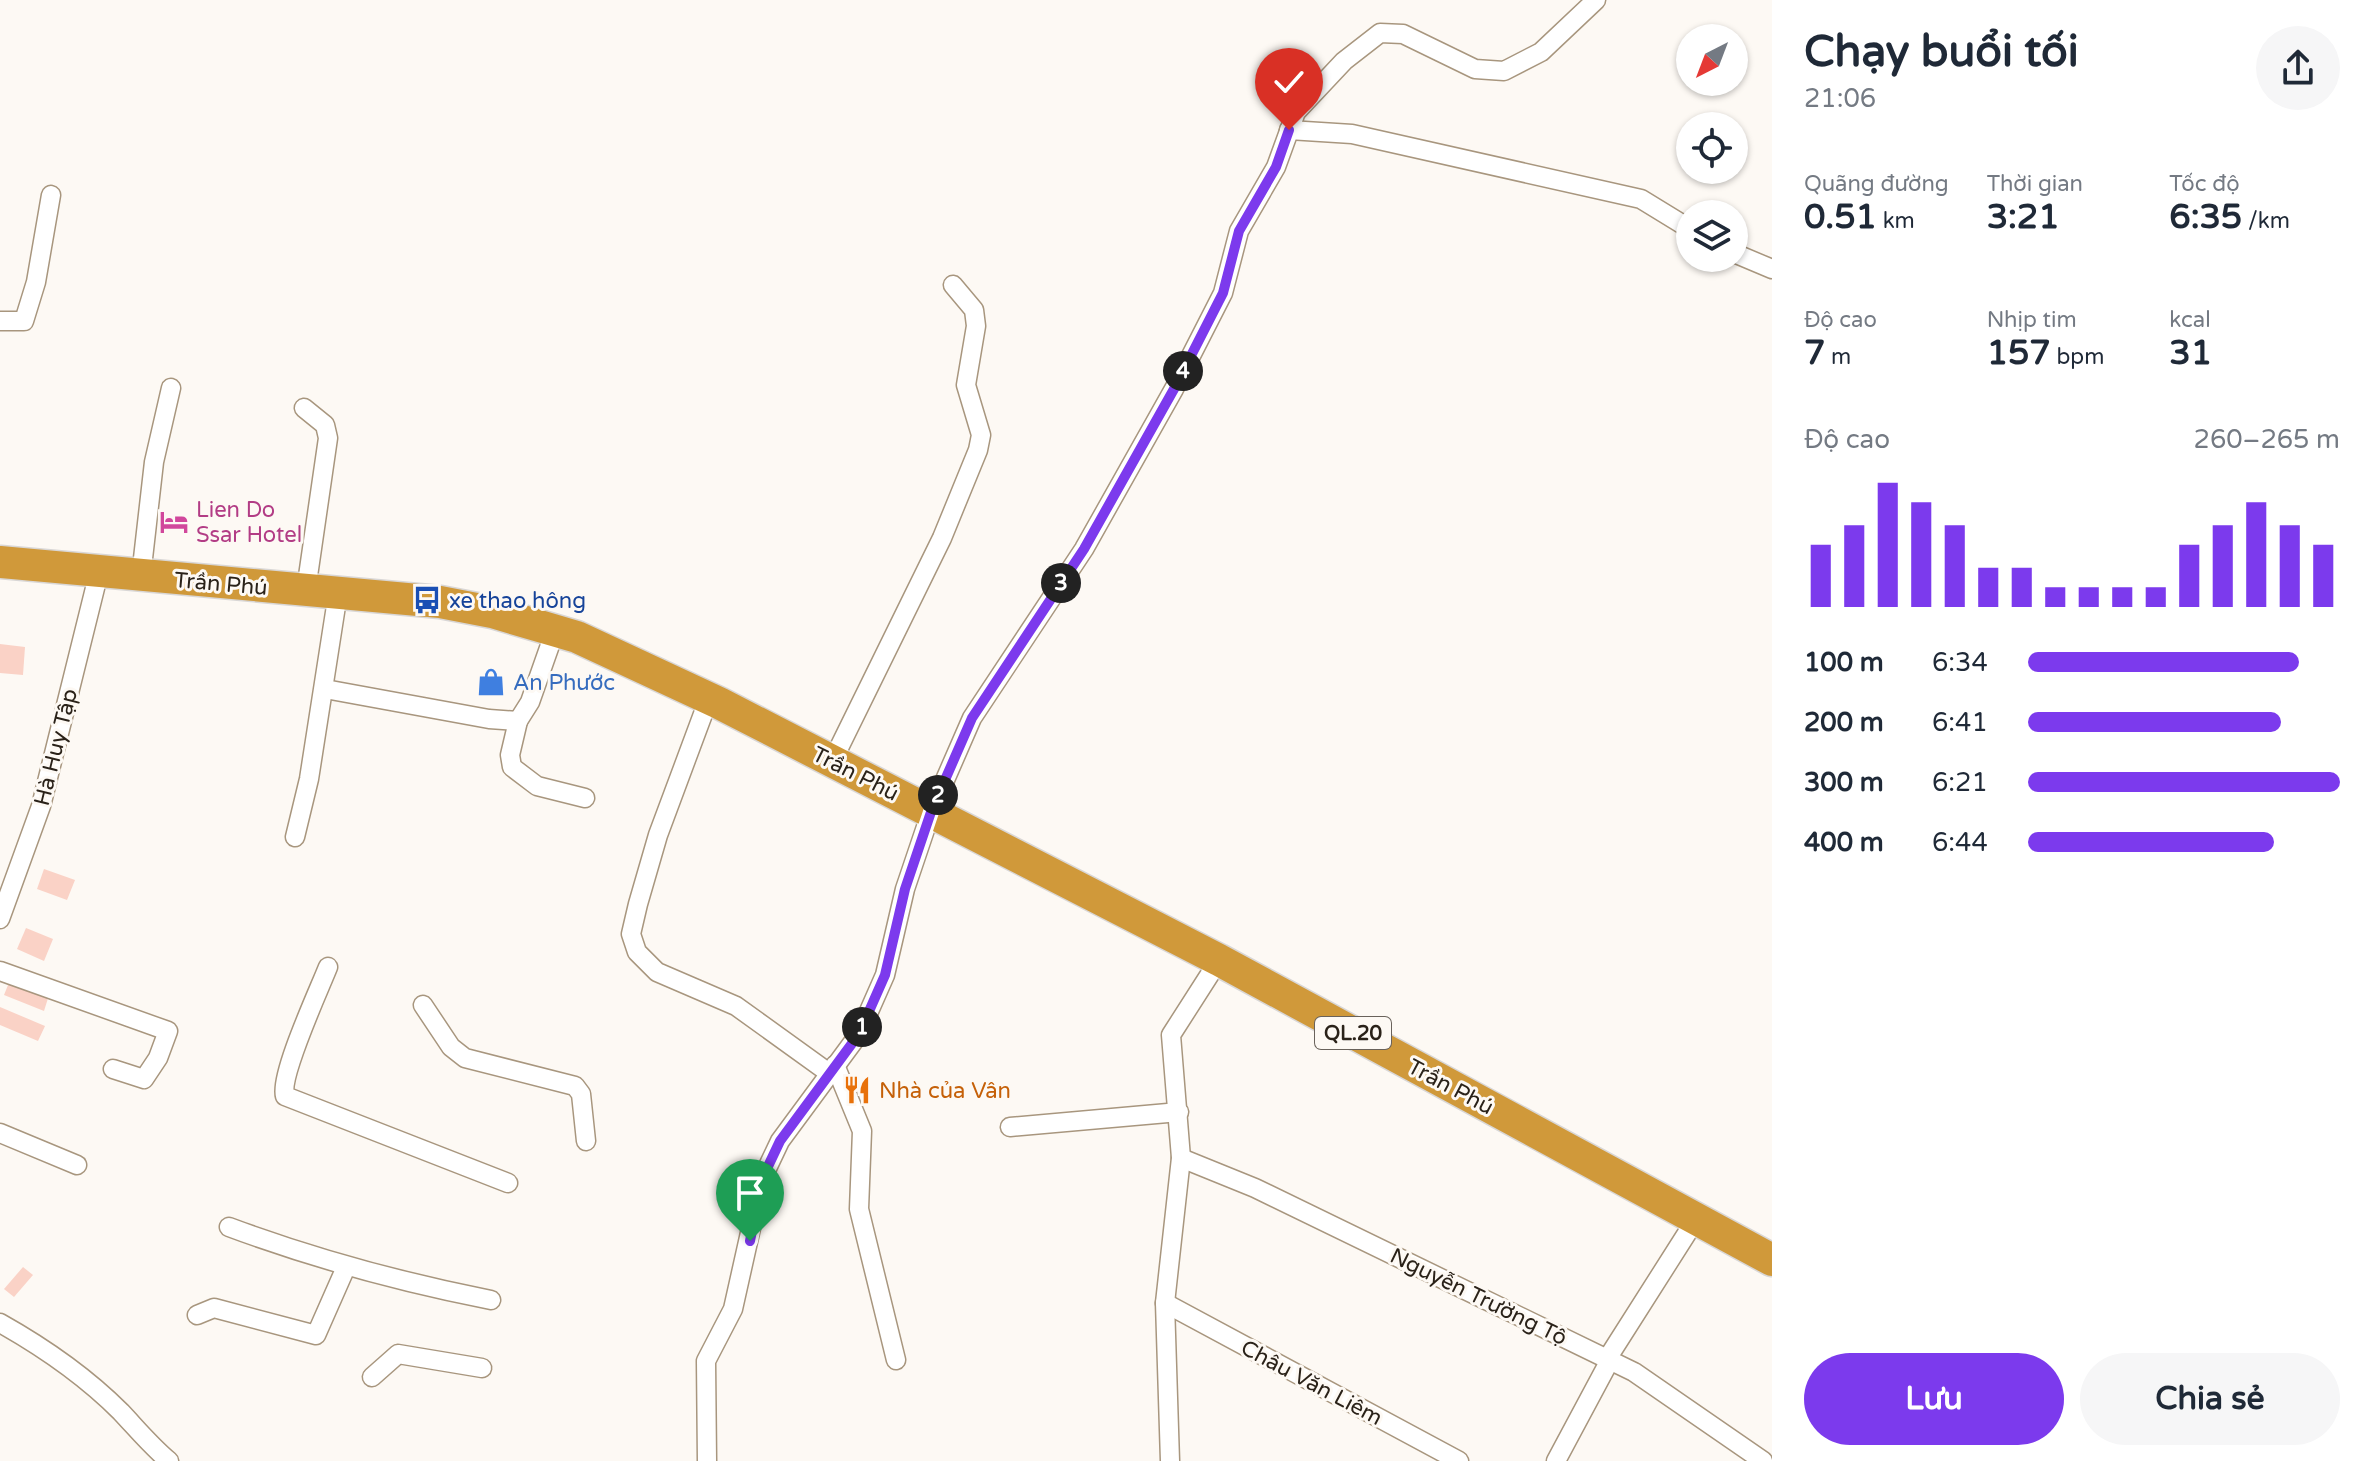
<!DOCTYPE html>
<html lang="vi">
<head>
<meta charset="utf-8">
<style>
	:root { --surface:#fff; --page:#f6f6f7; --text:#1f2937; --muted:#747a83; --accent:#7c3aed }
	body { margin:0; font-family:"Varela Round",sans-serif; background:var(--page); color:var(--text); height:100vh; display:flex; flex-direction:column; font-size:30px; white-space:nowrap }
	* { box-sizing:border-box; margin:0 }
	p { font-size:26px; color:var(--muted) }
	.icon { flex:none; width:44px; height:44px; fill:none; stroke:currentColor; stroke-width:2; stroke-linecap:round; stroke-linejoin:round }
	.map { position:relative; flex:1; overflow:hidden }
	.panel { display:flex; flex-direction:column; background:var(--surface); width:600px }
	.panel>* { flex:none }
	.needle { width:52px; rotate:222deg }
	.tools { position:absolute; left:1676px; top:24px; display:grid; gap:16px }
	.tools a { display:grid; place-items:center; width:72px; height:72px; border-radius:50%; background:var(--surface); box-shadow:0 2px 6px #0004; font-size:40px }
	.pin { position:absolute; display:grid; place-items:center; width:68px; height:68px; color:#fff; margin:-82px -34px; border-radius:50% 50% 50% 0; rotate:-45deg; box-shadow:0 0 8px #0007 }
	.pin .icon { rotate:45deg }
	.km { position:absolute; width:40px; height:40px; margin:-20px; border-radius:50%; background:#222; color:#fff; font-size:22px; line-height:40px; text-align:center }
	.round { display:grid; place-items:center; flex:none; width:84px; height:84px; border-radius:42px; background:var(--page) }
	.head { display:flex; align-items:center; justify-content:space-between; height:136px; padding:0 32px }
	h1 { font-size:44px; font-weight:800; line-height:60px }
	.stats { display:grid; grid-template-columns:repeat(3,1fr); gap:12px; height:136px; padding:8px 32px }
	.stats div { display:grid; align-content:center }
	.stats b { font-size:34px; font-weight:800 }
	.stats small { font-size:22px; font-weight:400 }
	.stats p { font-size:22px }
	.chart { height:224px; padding:16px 32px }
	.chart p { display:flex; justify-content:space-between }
	.chart svg { width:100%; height:144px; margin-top:8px; stroke:var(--accent); stroke-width:6 }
	.action { display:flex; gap:16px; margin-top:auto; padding:16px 32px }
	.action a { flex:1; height:92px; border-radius:48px; background:var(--accent); color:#fff; font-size:32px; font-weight:800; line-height:92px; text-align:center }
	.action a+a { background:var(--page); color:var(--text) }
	ul { padding:0 32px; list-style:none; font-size:26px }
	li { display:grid; grid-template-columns:128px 96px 1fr; align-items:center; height:60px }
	li i { height:20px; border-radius:10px; background:var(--accent) }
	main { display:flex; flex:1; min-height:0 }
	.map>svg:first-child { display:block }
	.building { fill:#fad2c6 }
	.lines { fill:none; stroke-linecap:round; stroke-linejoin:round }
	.street-casing { stroke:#a8967e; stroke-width:21 }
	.highway-casing { stroke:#d9d7d6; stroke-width:35 }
	.street { stroke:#fff; stroke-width:18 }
	.highway { stroke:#d0993a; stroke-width:32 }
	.route-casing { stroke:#fff; stroke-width:16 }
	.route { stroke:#7c3aed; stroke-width:10 }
	.labels { text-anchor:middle; stroke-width:6; stroke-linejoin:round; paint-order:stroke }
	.shield { fill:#fdf9f4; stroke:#69625b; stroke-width:2 }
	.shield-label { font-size:20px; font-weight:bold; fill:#2a2219 }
	.hotel-label { font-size:22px; fill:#b23c85; stroke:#fdf9f4; text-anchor:start }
	.street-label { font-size:22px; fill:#2a2219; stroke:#fdf9f4 }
	.transit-label { font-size:22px; fill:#164399; stroke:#fdf9f4; text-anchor:start }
	.shop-label { font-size:22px; fill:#366cbe; stroke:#fdf9f4; text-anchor:start }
	.food-label { font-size:22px; fill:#c56008; stroke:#fdf9f4; text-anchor:start }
</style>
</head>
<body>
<main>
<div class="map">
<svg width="1772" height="1461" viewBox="0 0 1772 1461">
	<rect width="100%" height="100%" fill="#fdf9f4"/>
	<!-- building -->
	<g class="building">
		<polygon points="0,644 25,647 23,675 0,673"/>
		<polygon points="44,869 75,880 67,900 37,889"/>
		<polygon points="26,928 53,939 44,961 17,949"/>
		<polygon points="10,980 49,995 44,1011 4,995"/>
		<polygon points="0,1007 45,1026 38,1041 0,1025"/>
		<polygon points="23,1267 33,1275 14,1297 4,1289"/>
	</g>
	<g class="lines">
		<defs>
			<g id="street">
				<polyline points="1289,130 1352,134 1641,199 1690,229"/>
				<polyline points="1734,253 1772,269"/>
				<polyline points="0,321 24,321 36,282 51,195"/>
				<polyline points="304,408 325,425 328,438 306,590"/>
				<polyline points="141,576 154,462 171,388"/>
				<polyline points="325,689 489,719 518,721 530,702 555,631"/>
				<polyline points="709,698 658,835 638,904 631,934 637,952 657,972 736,1006 829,1073"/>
				<polyline points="518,721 510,755 512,767 537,786 585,798"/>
				<polyline points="832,762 942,538 978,450 981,435 966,385 976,326 974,310 953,285"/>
				<polyline points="295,837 309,779 338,593"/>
				<polyline points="0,919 41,806 99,572"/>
				<path d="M328,967C319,990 279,1076 285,1096L508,1183"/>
				<polyline points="0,971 168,1031 158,1058 144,1079 113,1069"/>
				<polyline points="423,1005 451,1047 465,1058 575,1086 581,1094 586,1141"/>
				<polyline points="835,1065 862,1131 859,1209 896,1360"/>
				<polyline points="1010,1127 1179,1112"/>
				<polyline points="0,1133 77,1165"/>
				<polyline points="1181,1158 1255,1188 1634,1372 1763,1461"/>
				<path d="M229,1227C315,1259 400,1282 491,1300"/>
				<polyline points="1165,1303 1459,1461"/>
				<polyline points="197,1315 214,1308 316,1335 346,1267"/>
				<path d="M0,1323C41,1346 87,1378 121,1412C137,1429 151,1446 169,1461"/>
				<polyline points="1607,1359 1696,1219"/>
				<polyline points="372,1377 398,1354 482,1368"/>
				<polyline points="707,1461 706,1361 733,1309 762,1179 780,1141 859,1034 885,975 905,889 931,812 972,718 1084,549 1174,389 1223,293 1239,231 1276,167 1296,112 1344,61 1380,33 1403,34 1475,69 1504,71 1541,52 1596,0"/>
				<polyline points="1170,1461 1165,1303 1181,1158 1171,1035 1219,960"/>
				<polyline points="1556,1461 1610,1360"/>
			</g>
			<polyline id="highway" points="0,562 440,602 492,612 577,637 719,703 1219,960 1772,1260"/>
		</defs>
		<!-- street casing -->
		<use href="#street" class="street-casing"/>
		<!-- highway casing -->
		<use href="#highway" class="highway-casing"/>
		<!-- street -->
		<use href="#street" class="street"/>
		<!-- highway -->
		<use href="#highway" class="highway"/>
	</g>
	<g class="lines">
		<defs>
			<polyline id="route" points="750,1241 762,1179 780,1141 859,1034 885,975 905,889 931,812 972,718 1084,549 1174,389 1223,293 1239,231 1276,167 1289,130"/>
		</defs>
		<!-- route casing -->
		<use href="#route" class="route-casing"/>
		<!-- route -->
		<use href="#route" class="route"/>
	</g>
	<!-- icons -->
	<defs>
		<symbol id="hotel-bare" viewBox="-9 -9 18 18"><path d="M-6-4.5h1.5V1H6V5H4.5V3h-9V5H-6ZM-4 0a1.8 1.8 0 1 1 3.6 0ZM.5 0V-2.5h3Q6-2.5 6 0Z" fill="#d1479c" stroke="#fdf9f4" stroke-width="2.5" paint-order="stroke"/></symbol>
		<symbol id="bus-bare" viewBox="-9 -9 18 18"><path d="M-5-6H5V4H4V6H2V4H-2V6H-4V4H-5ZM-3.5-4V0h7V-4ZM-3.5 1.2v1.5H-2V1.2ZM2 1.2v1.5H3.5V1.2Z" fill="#1a4fb4" stroke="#fdf9f4" stroke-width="2.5" paint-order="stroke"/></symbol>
		<symbol id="shop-bare" viewBox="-9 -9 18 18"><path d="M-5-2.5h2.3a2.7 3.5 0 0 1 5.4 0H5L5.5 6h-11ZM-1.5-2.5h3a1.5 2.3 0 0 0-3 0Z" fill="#3f7fe0" stroke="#fdf9f4" stroke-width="2.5" paint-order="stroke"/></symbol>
		<symbol id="restaurant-bare" viewBox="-9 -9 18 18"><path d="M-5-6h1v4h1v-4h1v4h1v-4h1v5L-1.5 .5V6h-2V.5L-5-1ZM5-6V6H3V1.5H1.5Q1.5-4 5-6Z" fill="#e8710a" stroke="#fdf9f4" stroke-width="2.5" paint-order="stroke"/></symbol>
	</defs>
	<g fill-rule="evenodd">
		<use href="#hotel-bare" x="154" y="502" width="40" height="40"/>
		<use href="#bus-bare" x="407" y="580" width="40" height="40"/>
		<use href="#shop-bare" x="471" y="662" width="40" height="40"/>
		<use href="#restaurant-bare" x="837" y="1070" width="40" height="40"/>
	</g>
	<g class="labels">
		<!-- shield labels -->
		<rect class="shield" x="1315" y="1017" width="76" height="32" rx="6"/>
		<g class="shield-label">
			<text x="1353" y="1040">QL.20</text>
		</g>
		<!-- hotel labels -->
		<g class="hotel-label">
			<text x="196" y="517">Lien Do<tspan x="196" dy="25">Ssar Hotel</tspan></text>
		</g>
		<!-- street labels -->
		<g class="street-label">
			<text transform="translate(221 583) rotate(5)" y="8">Trần Phú</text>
			<text transform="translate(55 747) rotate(-76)" y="8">Hà Huy Tập</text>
			<text transform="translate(856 773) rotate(27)" y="8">Trần Phú</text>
			<text transform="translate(1451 1086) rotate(28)" y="8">Trần Phú</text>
			<text transform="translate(1479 1296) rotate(26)" y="8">Nguyễn Trường Tộ</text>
			<text transform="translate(1312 1382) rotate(28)" y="8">Châu Văn Liêm</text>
		</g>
		<!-- transit labels -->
		<g class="transit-label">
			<text x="449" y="608">xe thao hông</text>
		</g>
		<!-- shop labels -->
		<g class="shop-label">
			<text x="513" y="690">An Phước</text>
		</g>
		<!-- food labels -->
		<g class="food-label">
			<text x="879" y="1098">Nhà của Vân</text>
		</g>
	</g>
</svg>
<div class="tools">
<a><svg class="needle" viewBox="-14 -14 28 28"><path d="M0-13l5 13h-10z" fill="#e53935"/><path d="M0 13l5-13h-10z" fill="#747a83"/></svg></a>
<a><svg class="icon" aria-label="locate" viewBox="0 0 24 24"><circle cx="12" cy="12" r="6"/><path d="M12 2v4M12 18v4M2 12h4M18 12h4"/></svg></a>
<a><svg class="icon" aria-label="layers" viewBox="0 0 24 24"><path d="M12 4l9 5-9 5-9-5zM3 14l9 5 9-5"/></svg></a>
</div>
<div class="pin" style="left:750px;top:1241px;background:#1e9e55"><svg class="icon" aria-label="arrive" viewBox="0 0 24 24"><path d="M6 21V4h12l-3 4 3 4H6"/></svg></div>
<div class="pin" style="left:1289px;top:130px;background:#d93025"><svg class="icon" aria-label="check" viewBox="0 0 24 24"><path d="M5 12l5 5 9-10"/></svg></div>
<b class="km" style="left:862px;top:1027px">1</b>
<b class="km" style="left:938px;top:795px">2</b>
<b class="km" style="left:1061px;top:583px">3</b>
<b class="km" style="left:1183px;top:371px">4</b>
</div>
<section class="panel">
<div class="head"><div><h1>Chạy buổi tối</h1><p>21:06</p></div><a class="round"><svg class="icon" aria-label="share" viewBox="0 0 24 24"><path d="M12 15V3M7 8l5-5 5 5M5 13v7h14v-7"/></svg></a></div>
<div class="stats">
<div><p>Quãng đường</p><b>0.51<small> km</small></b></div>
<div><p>Thời gian</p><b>3:21</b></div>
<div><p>Tốc độ</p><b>6:35<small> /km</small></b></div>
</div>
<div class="stats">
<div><p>Độ cao</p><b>7<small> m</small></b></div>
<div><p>Nhịp tim</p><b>157<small> bpm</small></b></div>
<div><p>kcal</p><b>31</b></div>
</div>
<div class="chart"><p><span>Độ cao</span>260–265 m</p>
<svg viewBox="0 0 160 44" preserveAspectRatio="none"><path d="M5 44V25M15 44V19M25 44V6M35 44V12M45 44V19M55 44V32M65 44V32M75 44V38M85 44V38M95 44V38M105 44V38M115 44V25M125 44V19M135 44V12M145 44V19M155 44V25"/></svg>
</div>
<ul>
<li><b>100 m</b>6:34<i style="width:87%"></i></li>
<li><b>200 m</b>6:41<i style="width:81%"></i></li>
<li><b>300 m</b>6:21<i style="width:100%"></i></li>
<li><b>400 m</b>6:44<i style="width:79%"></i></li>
</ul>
<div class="action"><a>Lưu</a><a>Chia sẻ</a></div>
</section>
</main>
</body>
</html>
